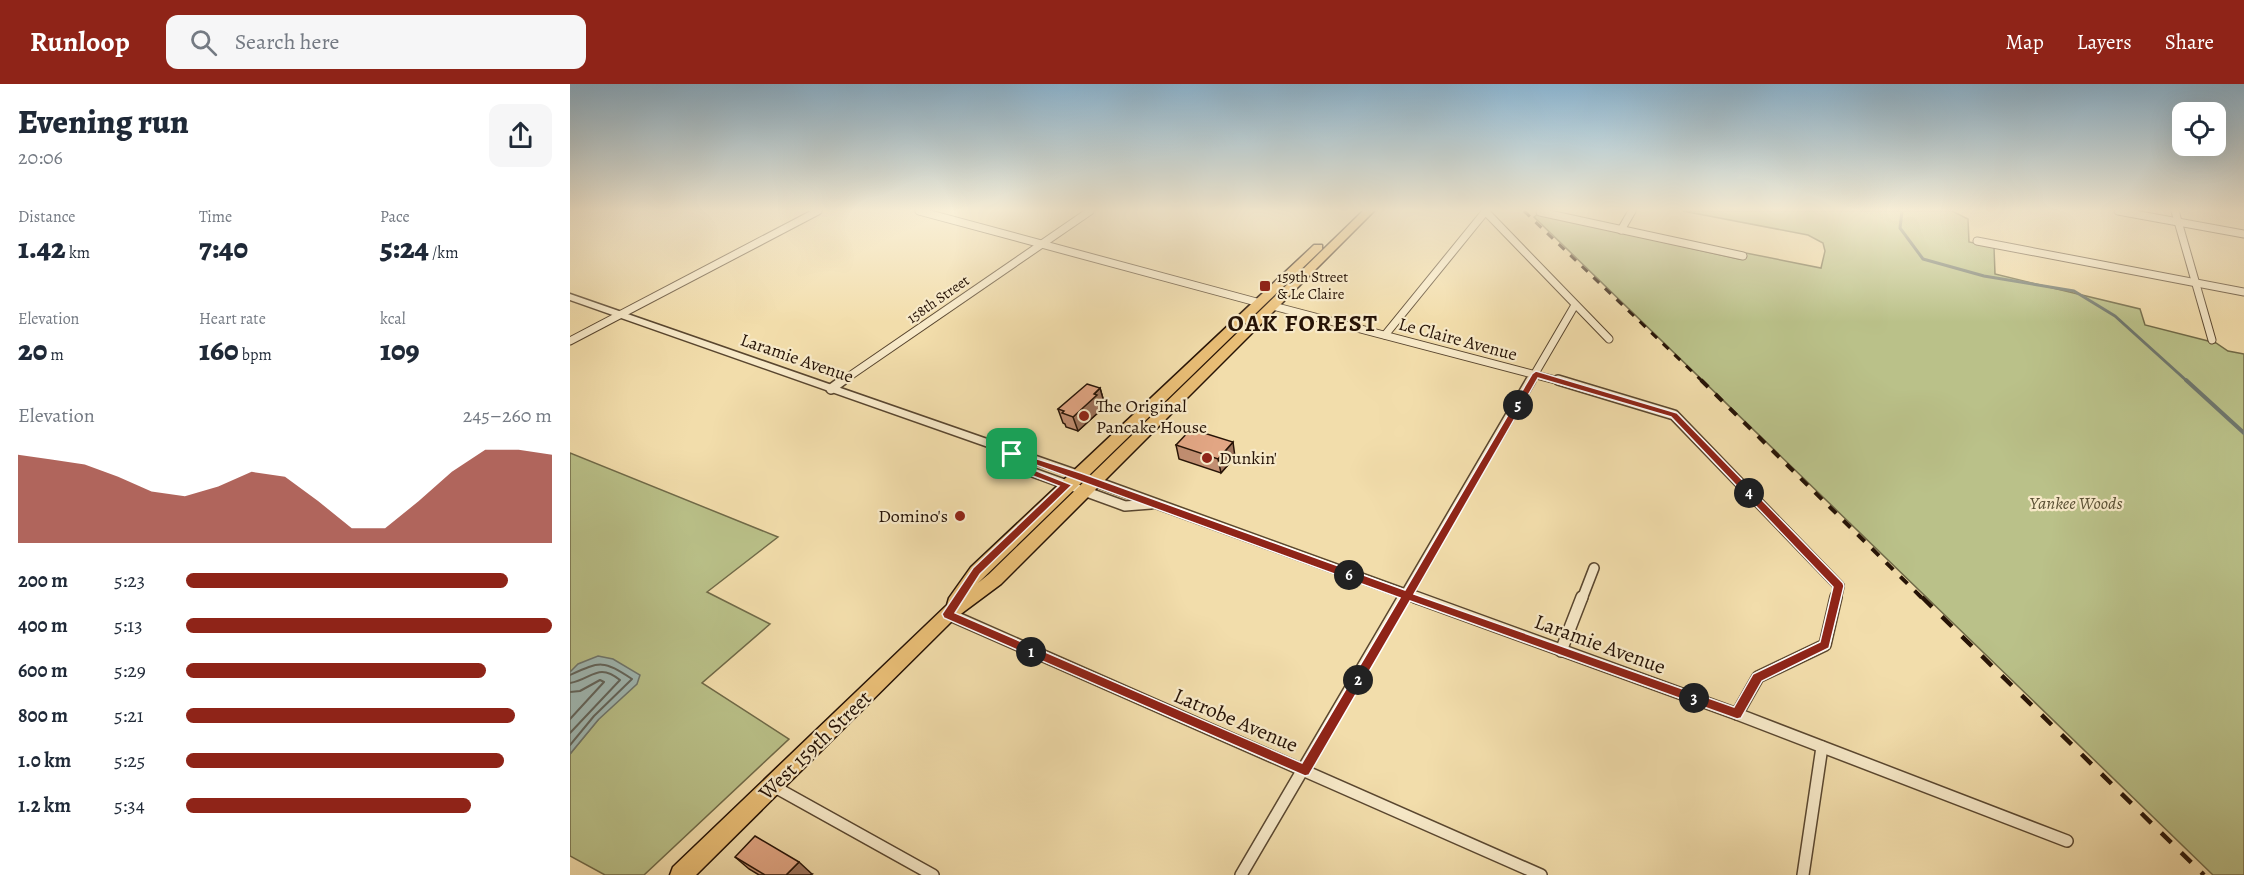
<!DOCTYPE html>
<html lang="en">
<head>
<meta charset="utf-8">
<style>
	:root { --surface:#fff; --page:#f6f6f7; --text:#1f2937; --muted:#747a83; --accent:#8f2418 }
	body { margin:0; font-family:Alegreya,serif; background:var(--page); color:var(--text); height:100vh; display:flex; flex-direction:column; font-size:22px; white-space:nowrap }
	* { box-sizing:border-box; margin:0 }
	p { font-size:20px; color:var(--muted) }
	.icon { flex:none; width:33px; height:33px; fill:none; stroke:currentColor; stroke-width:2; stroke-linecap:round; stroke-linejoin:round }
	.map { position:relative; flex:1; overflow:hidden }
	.sheet { display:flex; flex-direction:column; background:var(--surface); width:570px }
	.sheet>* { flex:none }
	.fabs { position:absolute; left:1602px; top:18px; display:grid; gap:12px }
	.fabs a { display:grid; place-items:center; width:54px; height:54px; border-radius:12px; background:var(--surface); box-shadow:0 6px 24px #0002; font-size:30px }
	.pin { position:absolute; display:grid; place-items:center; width:51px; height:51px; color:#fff; margin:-26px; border-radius:12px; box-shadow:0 3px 9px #0006 }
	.km { position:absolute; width:30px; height:30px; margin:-15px; border-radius:50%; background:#222; color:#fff; font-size:16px; line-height:30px; text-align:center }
	.round { display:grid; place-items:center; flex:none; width:63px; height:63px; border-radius:12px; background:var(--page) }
	.headline { display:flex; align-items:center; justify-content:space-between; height:102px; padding:0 18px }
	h1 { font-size:33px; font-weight:800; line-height:45px }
	.stats { display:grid; grid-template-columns:repeat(3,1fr); gap:9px; height:102px; padding:6px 18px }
	.stats div { display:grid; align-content:center }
	.stats b { font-size:30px; font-weight:800 }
	.stats small { font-size:16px; font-weight:400 }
	.stats p { font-size:16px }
	.chart { height:168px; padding:12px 18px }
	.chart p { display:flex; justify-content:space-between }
	.chart svg { width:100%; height:108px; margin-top:6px; fill:var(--accent); opacity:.7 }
	ul { padding:0 18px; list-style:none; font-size:20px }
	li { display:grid; grid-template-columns:96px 72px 1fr; align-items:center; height:45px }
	li i { height:15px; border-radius:8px; background:var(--accent) }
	header { display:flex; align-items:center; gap:36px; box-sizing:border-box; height:84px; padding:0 30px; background:var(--accent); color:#fff }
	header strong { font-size:28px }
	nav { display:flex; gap:33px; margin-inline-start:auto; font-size:21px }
	.search { width:420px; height:54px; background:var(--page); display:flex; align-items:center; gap:15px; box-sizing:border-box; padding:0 21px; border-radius:12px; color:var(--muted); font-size:22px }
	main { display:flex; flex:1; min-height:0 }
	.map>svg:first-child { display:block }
	.green { fill:#bac189; stroke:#706a48; stroke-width:1.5 }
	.water { fill:#a0b9b4; stroke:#6f776e; stroke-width:1.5 }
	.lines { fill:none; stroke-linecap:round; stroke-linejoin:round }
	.shore { stroke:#63665d; stroke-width:2 }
	.stream-far1 { stroke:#6f776e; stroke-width:3 }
	.stream { stroke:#6f776e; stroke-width:4 }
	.minor-far2-casing { stroke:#59462f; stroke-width:9 }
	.minor-far1-casing { stroke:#59462f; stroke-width:12 }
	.minor-casing { stroke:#59462f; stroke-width:14 }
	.tertiary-casing { stroke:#59462f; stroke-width:3 }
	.primary-casing { stroke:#261306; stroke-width:3 }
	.minor-far2 { stroke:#f7e9c8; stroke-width:7 }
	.minor-far1 { stroke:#f7e9c8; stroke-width:9 }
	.minor { stroke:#f7e9c8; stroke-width:11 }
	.tertiary { fill:#f7e9c8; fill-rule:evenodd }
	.primary { fill:#e9be76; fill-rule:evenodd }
	.rail-far2 { stroke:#261306; stroke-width:3; stroke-dasharray:8 8; stroke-linecap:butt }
	.rail-far1 { stroke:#261306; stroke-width:4; stroke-dasharray:10 10; stroke-linecap:butt }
	.rail { stroke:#261306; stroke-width:4.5; stroke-dasharray:14 14; stroke-linecap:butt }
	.wall { fill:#c28f72; stroke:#261306; stroke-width:1.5 }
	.shaded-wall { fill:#9e745c; stroke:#261306; stroke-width:1.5 }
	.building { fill:#e2a684; stroke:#261306; stroke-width:1.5 }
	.route { fill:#8f2418; stroke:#fff; stroke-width:1.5; fill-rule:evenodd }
	.poi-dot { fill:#8f2418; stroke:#f7e9c8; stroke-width:2 }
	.labels { text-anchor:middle; stroke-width:4.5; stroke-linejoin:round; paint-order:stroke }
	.far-poi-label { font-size:15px; fill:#261306; stroke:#f7e9c8; text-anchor:start }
	.far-street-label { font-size:15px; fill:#261306; stroke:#f7e9c8 }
	.street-label { font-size:18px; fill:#261306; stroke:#f7e9c8 }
	.poi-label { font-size:18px; fill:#261306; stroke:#f7e9c8; text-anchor:start }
	.park-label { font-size:18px; font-style:italic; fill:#5a5034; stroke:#f7e9c8 }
	.near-street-label { font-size:21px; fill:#261306; stroke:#f7e9c8 }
	.district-label { font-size:24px; font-weight:bold; letter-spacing:1.5px; fill:#261306; stroke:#f7e9c8 }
</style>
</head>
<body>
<header>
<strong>Runloop</strong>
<div class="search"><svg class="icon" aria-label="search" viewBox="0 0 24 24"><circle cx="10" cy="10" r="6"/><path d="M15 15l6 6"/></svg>Search here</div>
<nav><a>Map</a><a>Layers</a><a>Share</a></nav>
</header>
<main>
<section class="sheet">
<div class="headline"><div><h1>Evening run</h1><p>20:06</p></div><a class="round"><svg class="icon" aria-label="share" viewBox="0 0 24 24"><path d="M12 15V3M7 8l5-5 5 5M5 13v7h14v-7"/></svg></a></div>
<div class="stats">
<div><p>Distance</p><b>1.42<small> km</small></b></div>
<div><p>Time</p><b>7:40</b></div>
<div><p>Pace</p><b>5:24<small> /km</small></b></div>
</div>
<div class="stats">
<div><p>Elevation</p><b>20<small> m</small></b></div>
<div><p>Heart rate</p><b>160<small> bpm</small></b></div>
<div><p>kcal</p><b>109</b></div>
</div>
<div class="chart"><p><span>Elevation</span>245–260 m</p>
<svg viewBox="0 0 160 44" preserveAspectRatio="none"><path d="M0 44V8L10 10L20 12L30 17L40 23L50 25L60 21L70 15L80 17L90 27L100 38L110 38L120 27L130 15L140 6L150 6L160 8V44z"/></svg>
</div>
<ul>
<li><b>200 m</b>5:23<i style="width:88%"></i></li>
<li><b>400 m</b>5:13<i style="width:100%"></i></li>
<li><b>600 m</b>5:29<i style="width:82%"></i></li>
<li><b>800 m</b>5:21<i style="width:90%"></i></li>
<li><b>1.0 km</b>5:25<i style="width:87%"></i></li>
<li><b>1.2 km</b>5:34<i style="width:78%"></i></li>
</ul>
</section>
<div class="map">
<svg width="1674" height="791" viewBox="0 0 1674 791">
	<rect width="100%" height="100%" fill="#f2ddab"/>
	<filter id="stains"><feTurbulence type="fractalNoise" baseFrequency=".00333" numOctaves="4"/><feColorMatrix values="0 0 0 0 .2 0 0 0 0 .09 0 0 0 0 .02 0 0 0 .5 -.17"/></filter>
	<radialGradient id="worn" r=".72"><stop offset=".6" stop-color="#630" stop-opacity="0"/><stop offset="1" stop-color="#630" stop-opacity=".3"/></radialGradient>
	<!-- green -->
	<g class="green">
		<polygon points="1113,127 1382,127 1398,135 1399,158 1424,163 1425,190 1570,225 1575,241 1646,259 1658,267 1674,270 1674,791 1643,791 964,133 968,130 1169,175 1176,169 1251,184 1255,167 1253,159 1238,151"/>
		<polygon points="0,369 208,453 137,508 200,540 132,599 219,655 74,791 35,791 0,772 0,670 28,636 0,588"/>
	</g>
	<!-- water -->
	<polygon class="water" points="28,572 43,575 70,591 67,600 28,636 0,670 0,588 8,580"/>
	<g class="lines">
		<!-- shore -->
		<g class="shore">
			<path d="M0,591C31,577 33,576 62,595L24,632L0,661"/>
			<path d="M0,599C22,595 28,578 50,596L0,649"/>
			<polyline points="0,608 10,607 30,596 34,598 0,635"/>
		</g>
		<!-- stream-far1 -->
		<polyline class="stream-far1" points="1332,127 1330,144 1353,175 1414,192 1504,207 1545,232 1618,298"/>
		<!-- stream -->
		<polyline class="stream" points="1616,296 1674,349"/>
		<defs>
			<g id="minor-far2">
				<polyline points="349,127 690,219"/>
				<polyline points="915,127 1039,255"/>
				<polyline points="1548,127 1674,150"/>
				<polyline points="1605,127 1642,256"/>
				<polyline points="970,128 1173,172"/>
				<polyline points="1051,146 1062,127"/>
				<polyline points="1407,157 1674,208"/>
				<polyline points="703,222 993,298"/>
				<polyline points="815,251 915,128"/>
				<polyline points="0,257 248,127"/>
				<polyline points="271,298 520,127"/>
				<polyline points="960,298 1005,221"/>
			</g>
			<g id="minor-far1">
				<polyline points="988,296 1104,331 1269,502 1266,515"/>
				<polyline points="261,305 273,296"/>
				<polyline points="524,397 849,515"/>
				<polyline points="514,407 555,422 581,420"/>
				<polyline points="833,515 961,296"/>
				<polyline points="1012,515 1024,484"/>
			</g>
			<g id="minor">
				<polyline points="845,513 1167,630 1497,757"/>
				<polyline points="378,530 971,791"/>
				<polyline points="991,567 1012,513"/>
				<polyline points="1167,630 1188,593 1255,561 1266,513"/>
				<polyline points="203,702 363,791"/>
				<polyline points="671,791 834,513"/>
				<polyline points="1233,791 1252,663"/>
			</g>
			<polygon id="tertiary" points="0,210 521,391 523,394 517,398 456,377 463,384 510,401 512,404 506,408 502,407 455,390 438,370 0,216"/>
			<polygon id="primary" points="793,127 804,127 431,500 384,535 126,791 100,791 103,783 377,521 379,514 401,483 744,161 752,161 752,165 408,499 419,490"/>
		</defs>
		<!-- minor-far2 casing -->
		<use href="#minor-far2" class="minor-far2-casing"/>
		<!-- minor-far1 casing -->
		<use href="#minor-far1" class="minor-far1-casing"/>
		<!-- minor casing -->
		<use href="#minor" class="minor-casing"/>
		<!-- tertiary casing -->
		<use href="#tertiary" class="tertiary-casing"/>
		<!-- primary casing -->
		<use href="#primary" class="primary-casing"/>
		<!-- minor-far2 -->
		<use href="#minor-far2" class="minor-far2"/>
		<!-- minor-far1 -->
		<use href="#minor-far1" class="minor-far1"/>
		<!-- minor -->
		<use href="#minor" class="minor"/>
		<!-- tertiary -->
		<use href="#tertiary" class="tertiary"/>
		<!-- primary -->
		<use href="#primary" class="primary"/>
		<!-- rail-far2 -->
		<polyline class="rail-far2" points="954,127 1133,298"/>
		<!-- rail-far1 -->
		<polyline class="rail-far1" points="1131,296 1353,515"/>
		<!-- rail -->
		<polyline class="rail" points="1352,513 1634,791"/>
	</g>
	<!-- wall -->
	<g class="wall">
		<polygon points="530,304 534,318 531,322 532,325 508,347 496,343 495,340 493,339 488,325"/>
		<polygon points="606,361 665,373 651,389 609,375"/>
		<polygon points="165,773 242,790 240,791 189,791 179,785"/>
	</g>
	<!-- shaded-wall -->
	<g class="shaded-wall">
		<polygon points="530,304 534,318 531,322 532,325 508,347 503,333"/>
		<polygon points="663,358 665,373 651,389 648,375"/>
		<polygon points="229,778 242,790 240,791 216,791"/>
	</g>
	<!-- building -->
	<g class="building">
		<polygon points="517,300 530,304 524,310 527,311 503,333 492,329 494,327 488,325"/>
		<polygon points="621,345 663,358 648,375 606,361"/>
		<polygon points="185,752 229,778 216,791 195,791 165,773"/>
	</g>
	<!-- sky -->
	<linearGradient id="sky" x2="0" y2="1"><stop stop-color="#8bb6d3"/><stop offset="0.53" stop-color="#f9f0d9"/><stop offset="1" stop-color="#f9f0d9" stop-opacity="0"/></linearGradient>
	<rect width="1674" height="238" fill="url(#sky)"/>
	<!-- route -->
	<path class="route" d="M966,287L1107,329L1273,499L1274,502L1259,564L1192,597L1171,634L1167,635L840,517L739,691L735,692L374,534L372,530L403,484L489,402L455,389L438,370L442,367L511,389L835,506L962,290ZM968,294L1101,333L1263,503L1250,558L1183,590L1164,623L844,510ZM455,377L830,514L732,679L385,529L410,490L502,401L462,385Z"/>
	<!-- markers -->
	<g class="poi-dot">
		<rect x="689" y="196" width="12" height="12" rx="3"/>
		<circle cx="514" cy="332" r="6"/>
		<circle cx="637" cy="374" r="6"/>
		<circle cx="390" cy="432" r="6"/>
	</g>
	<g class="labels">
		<!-- far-poi labels -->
		<g class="far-poi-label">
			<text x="707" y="198">159th Street<tspan x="707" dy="17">&amp; Le Claire</tspan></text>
		</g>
		<!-- far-street labels -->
		<g class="far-street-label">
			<text transform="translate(368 215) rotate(-35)" y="5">158th Street</text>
		</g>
		<!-- street labels -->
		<g class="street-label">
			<text transform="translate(888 255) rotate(15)" y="6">Le Claire Avenue</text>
			<text transform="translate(227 274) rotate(19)" y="6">Laramie Avenue</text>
		</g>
		<!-- poi labels -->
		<g class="poi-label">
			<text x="526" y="328">The Original<tspan x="526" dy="21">Pancake House</tspan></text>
			<text x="649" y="380">Dunkin'</text>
			<text x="378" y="438" text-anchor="end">Domino's</text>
		</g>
		<!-- park labels -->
		<g class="park-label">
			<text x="1506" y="425">Yankee Woods</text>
		</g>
		<!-- near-street labels -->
		<g class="near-street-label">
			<text transform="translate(1030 560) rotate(20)" y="7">Laramie Avenue</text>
			<text transform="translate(666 636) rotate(23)" y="7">Latrobe Avenue</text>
			<text transform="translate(245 661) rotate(-44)" y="7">West 159th Street</text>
		</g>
		<!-- district labels -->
		<g class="district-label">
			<text x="733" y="247">OAK FOREST</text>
		</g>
	</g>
	<rect width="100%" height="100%" filter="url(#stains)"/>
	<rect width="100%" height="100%" fill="url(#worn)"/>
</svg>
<div class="fabs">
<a><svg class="icon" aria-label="locate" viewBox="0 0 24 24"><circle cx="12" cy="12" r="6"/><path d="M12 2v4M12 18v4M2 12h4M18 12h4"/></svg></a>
</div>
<div class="pin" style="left:442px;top:370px;background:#1e9e55"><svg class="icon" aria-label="arrive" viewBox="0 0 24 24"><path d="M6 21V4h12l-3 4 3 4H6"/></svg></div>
<b class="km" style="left:461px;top:568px">1</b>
<b class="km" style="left:788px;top:596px">2</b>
<b class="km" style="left:1124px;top:614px">3</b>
<b class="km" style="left:1179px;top:409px">4</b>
<b class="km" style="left:948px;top:321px">5</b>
<b class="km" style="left:779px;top:491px">6</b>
</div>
</main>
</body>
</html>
